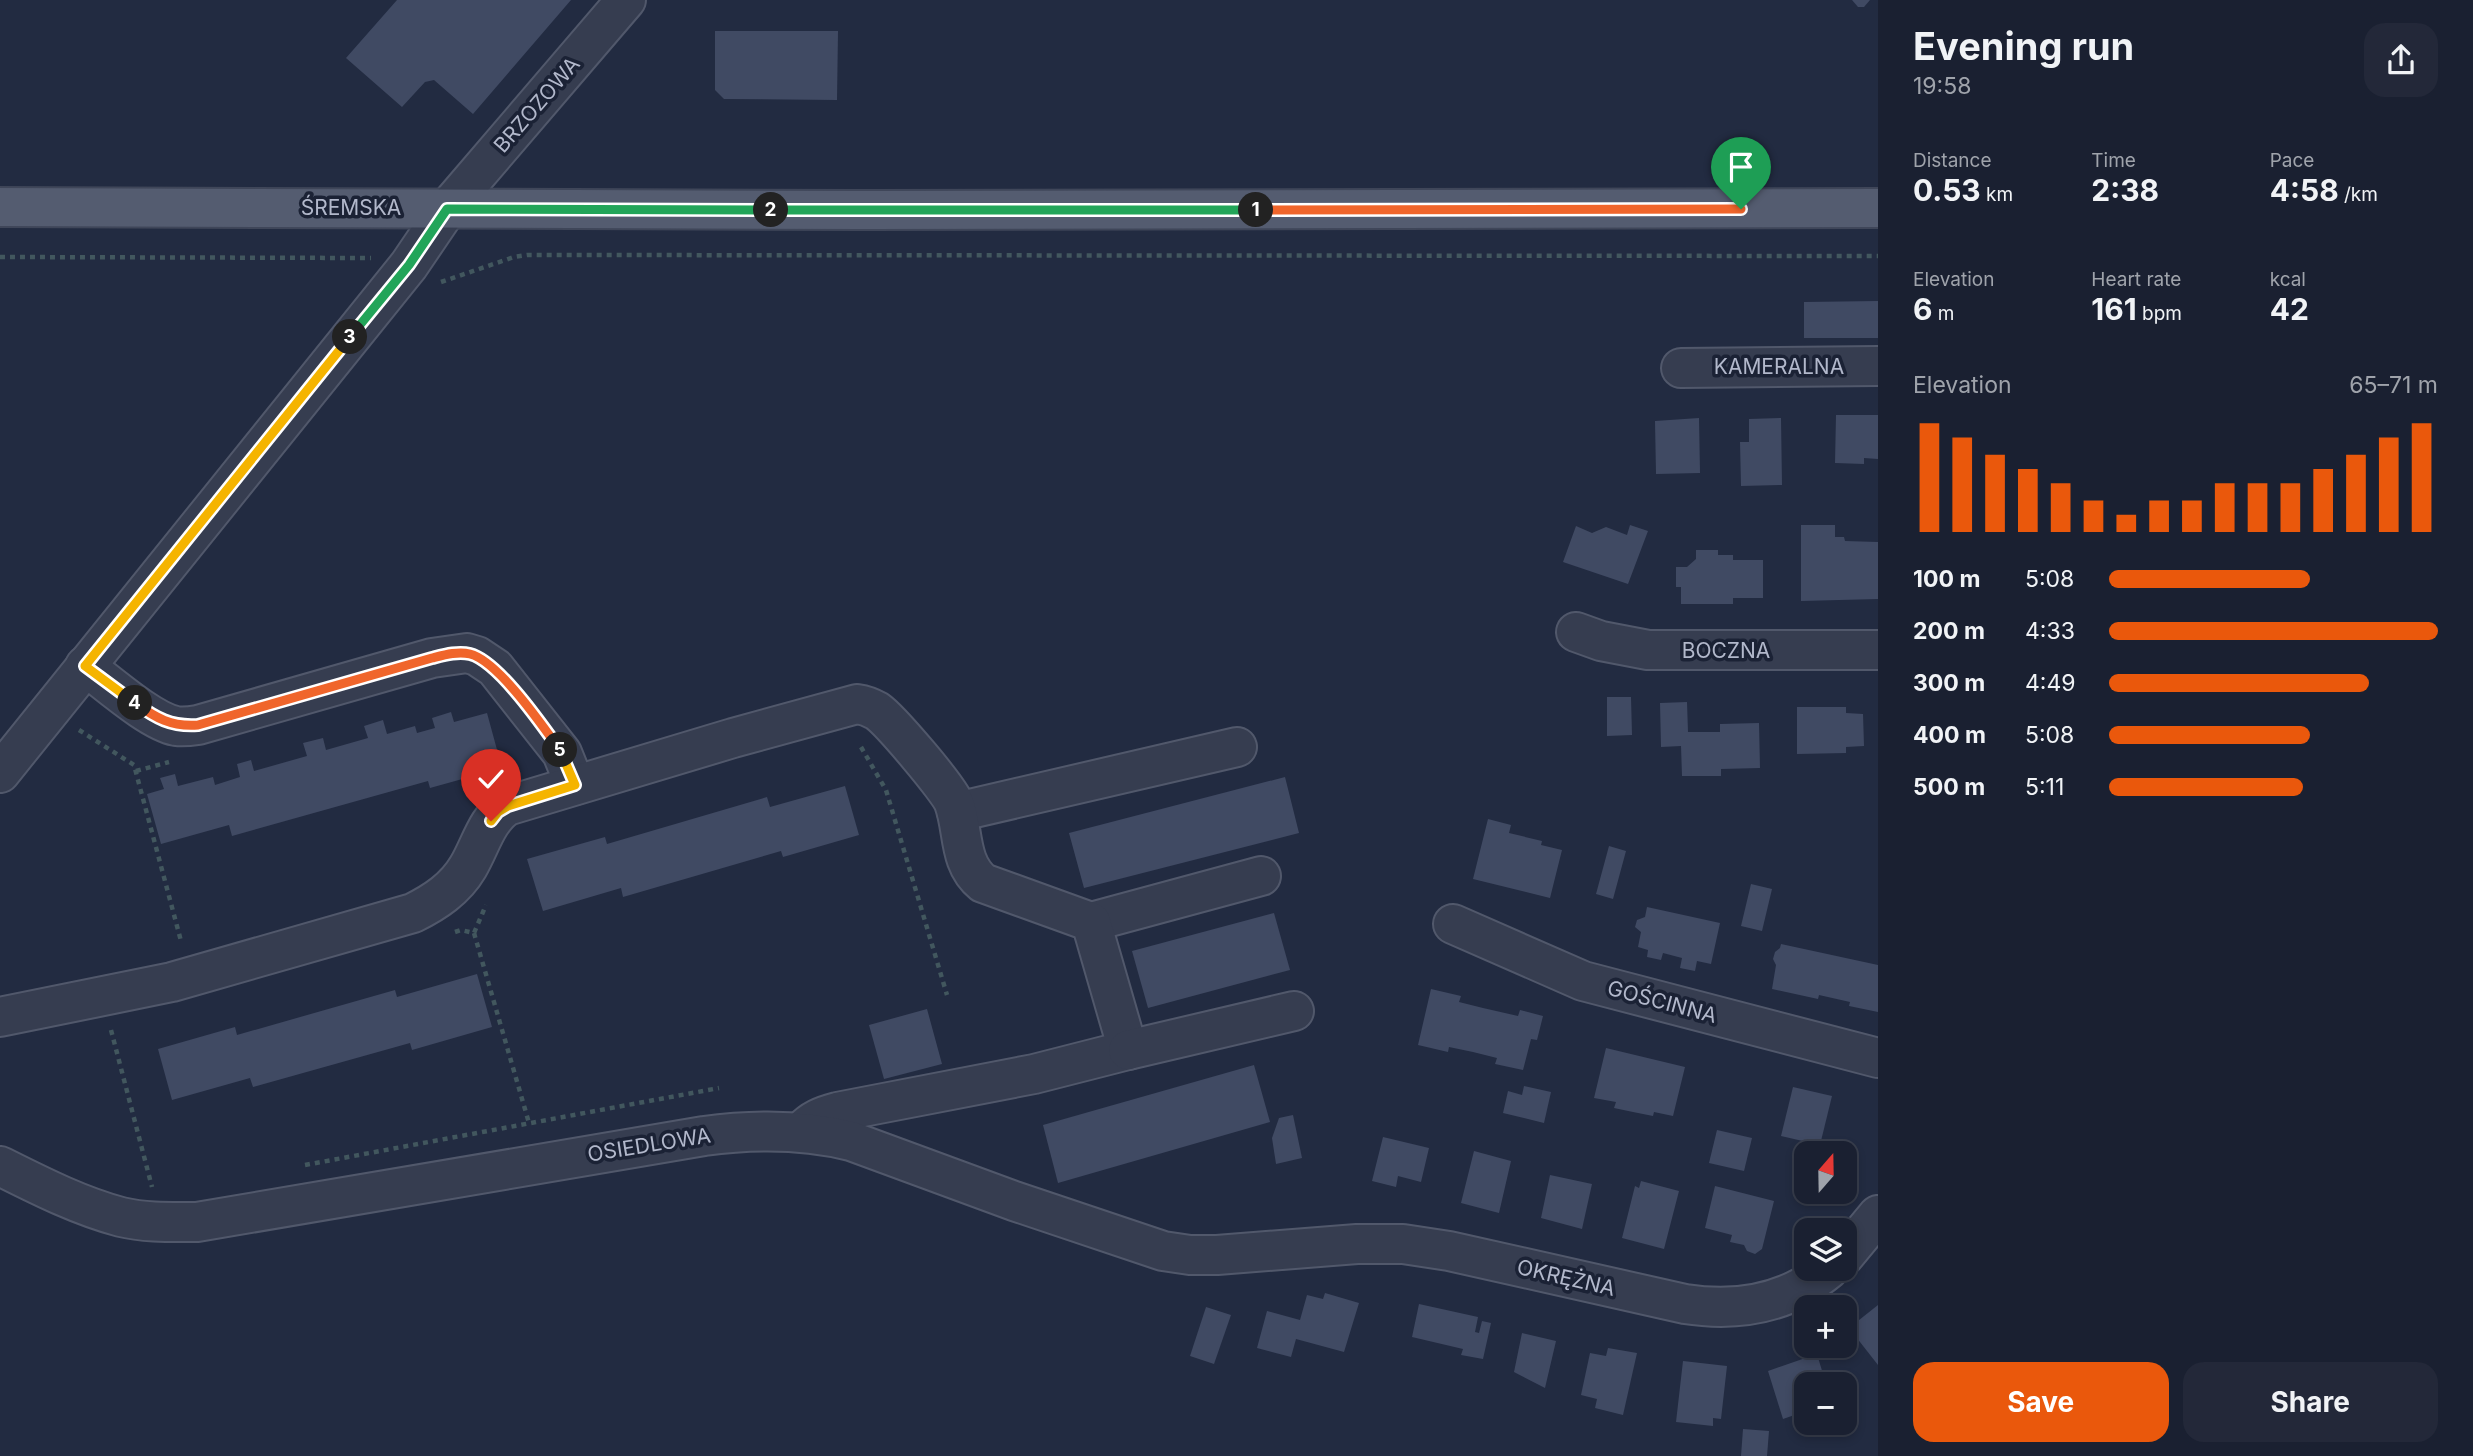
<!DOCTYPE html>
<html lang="en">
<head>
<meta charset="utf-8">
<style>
	:root { --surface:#1a2031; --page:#232839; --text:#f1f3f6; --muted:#9fa3ab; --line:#383e4d; --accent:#ea580c }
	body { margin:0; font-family:Inter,sans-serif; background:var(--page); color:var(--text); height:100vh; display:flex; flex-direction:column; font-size:26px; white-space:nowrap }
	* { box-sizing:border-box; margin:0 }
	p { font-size:23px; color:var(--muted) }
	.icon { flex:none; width:38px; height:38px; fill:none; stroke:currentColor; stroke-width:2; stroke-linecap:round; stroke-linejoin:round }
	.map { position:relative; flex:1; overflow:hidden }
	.sheet { display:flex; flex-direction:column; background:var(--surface); width:595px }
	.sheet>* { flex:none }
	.needle { width:46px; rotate:20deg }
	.tools { position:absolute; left:1794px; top:1141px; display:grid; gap:14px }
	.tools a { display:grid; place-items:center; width:63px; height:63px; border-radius:14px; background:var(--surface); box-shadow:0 4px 10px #0003,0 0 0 2px var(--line); font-size:35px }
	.pin { position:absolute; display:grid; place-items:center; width:60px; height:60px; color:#fff; margin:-72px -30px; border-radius:50% 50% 50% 0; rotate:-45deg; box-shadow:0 0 7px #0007 }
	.pin .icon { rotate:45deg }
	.km { position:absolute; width:35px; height:35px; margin:-18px; border-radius:50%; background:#222; color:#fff; font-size:19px; line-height:35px; text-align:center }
	.round { display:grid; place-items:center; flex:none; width:74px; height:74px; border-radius:21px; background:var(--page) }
	.overview { display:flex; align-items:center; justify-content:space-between; height:119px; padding:0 35px }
	h1 { font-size:38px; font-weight:700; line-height:52px }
	.stats { display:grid; grid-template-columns:repeat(3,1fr); gap:10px; height:119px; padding:7px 35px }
	.stats div { display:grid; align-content:center }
	.stats b { font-size:30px; font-weight:700 }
	.stats small { font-size:19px; font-weight:400 }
	.stats p { font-size:19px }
	.chart { height:196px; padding:14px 35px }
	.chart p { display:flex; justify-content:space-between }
	.chart svg { width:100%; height:126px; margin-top:7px; stroke:var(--accent); stroke-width:6 }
	.cta { display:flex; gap:14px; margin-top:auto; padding:14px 35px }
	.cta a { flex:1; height:80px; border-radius:21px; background:var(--accent); color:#fff; font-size:28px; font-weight:700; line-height:80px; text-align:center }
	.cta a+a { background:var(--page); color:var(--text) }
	ul { padding:0 35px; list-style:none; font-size:23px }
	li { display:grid; grid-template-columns:112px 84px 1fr; align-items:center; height:52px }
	li i { height:18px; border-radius:9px; background:var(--accent) }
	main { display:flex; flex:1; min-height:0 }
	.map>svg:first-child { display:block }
	.building { fill:#404a63 }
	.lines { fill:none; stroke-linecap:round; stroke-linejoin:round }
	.minor-casing { stroke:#51586b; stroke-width:42 }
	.major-casing { stroke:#3f4659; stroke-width:42 }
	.path { stroke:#42575e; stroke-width:4.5; stroke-dasharray:5 5; stroke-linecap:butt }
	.minor { stroke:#363d50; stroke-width:38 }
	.major { stroke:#545c70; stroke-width:38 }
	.split-1-casing { stroke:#fff; stroke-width:14 }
	.split-2-casing { stroke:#fff; stroke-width:14 }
	.split-3-casing { stroke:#fff; stroke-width:14 }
	.split-4-casing { stroke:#fff; stroke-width:14 }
	.split-5-casing { stroke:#fff; stroke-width:14 }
	.split-6-casing { stroke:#fff; stroke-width:14 }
	.split-1 { stroke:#f0652b; stroke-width:9 }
	.split-2 { stroke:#22a559; stroke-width:9 }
	.split-3 { stroke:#22a559; stroke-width:9 }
	.split-4 { stroke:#f5b400; stroke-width:9 }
	.split-5 { stroke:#f0652b; stroke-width:9 }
	.split-6 { stroke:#f5b400; stroke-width:9 }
	.labels { text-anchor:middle; stroke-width:7; stroke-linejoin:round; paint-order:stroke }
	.street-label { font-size:21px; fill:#b2b8cb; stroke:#1b2235 }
</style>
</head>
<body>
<main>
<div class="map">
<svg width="1878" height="1456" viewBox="0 0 1878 1456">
	<rect width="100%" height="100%" fill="#222b41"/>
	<!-- building -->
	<g class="building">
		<polygon points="397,0 571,0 473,114 434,80 425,82 402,107 346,58"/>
		<polygon points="1852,0 1870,0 1864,7 1858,7"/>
		<polygon points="715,31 838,31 837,100 724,99 715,90"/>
		<polygon points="1878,301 1878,338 1804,338 1804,302"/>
		<polygon points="1836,415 1878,415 1878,459 1864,458 1864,464 1835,463"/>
		<polygon points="1699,418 1700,473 1656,474 1655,421"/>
		<polygon points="1781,418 1782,485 1741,486 1740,442 1749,442 1749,419"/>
		<polygon points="1630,525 1648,531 1628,584 1563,562 1576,526 1592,533 1606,527 1627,535"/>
		<polygon points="1801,525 1835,525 1835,537 1844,537 1845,541 1878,542 1878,599 1801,601"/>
		<polygon points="1696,550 1718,550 1718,555 1733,555 1733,560 1763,560 1763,598 1733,598 1733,604 1681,604 1681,587 1676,587 1676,567 1687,567 1696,559"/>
		<polygon points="1607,697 1631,697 1632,735 1607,736"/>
		<polygon points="1687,702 1688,732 1720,732 1720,724 1759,723 1760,768 1721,769 1721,776 1682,776 1681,746 1661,747 1660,703"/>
		<polygon points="1797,707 1846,707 1846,713 1863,714 1864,746 1846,747 1846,753 1797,754"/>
		<polygon points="451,712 454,722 487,713 502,768 430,788 428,781 232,836 229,825 161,844 147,794 164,789 160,778 175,774 178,786 213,777 215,785 240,777 237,764 251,760 254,771 307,756 303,743 323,738 326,750 368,738 364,726 383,720 387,734 415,726 417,733 435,728 432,718"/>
		<polygon points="1285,777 1299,833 1084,888 1069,833"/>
		<polygon points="845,786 859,835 783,857 781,851 623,897 621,888 543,911 527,859 605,837 607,844 767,797 770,807"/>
		<polygon points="1488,819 1511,825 1509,833 1542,841 1541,845 1562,850 1550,898 1473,879"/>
		<polygon points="1609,846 1626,851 1613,899 1596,894"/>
		<polygon points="1751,884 1772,889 1762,931 1741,926"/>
		<polygon points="1647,907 1720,923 1711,964 1697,961 1695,971 1680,968 1682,958 1663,953 1661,960 1647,957 1648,950 1638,947 1641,932 1635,927 1637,920 1645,917"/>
		<polygon points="1274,913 1290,970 1148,1008 1132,951"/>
		<polygon points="1781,944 1878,965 1878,1012 1849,1006 1850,1002 1819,995 1818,999 1772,989 1776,965 1773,959 1775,952 1780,948"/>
		<polygon points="477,974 492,1027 412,1050 410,1043 253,1087 250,1078 172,1100 158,1049 235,1027 237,1035 395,990 397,997"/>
		<polygon points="1431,989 1461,996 1459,1002 1483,1008 1518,1016 1520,1010 1543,1016 1537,1040 1531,1039 1523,1070 1495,1064 1497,1058 1473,1052 1449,1047 1448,1052 1418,1045"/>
		<polygon points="927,1009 942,1064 884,1079 869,1025"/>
		<polygon points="1606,1048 1685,1067 1673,1116 1654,1112 1653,1116 1633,1112 1614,1108 1616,1102 1594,1098"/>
		<polygon points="1254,1065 1270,1122 1058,1183 1043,1125"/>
		<polygon points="1524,1086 1551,1092 1544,1123 1503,1113 1508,1091 1522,1095"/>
		<polygon points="1793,1087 1832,1096 1820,1145 1781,1136"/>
		<polygon points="1293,1115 1302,1158 1276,1164 1272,1138 1279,1118"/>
		<polygon points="1717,1130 1752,1138 1744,1171 1709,1163"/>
		<polygon points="1383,1137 1429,1148 1421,1182 1398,1176 1396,1187 1372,1181"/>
		<polygon points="1474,1151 1511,1161 1499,1213 1461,1203"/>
		<polygon points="1550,1175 1592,1184 1582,1229 1541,1218"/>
		<polygon points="1641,1181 1679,1191 1664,1249 1622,1238 1635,1186 1639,1188"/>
		<polygon points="1715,1186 1774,1201 1762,1249 1755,1254 1747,1251 1744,1245 1730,1242 1732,1235 1705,1228"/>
		<polygon points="1325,1293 1359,1303 1344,1352 1296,1339 1291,1357 1257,1348 1267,1311 1300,1320 1307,1295 1323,1299"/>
		<polygon points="1419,1304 1478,1317 1475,1332 1479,1333 1482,1321 1491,1323 1483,1359 1461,1355 1463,1349 1412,1337"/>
		<polygon points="1878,1305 1878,1365 1849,1328"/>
		<polygon points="1206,1307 1231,1315 1214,1364 1190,1356"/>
		<polygon points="1522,1333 1556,1341 1545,1388 1514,1372"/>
		<polygon points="1608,1348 1637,1353 1623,1415 1595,1408 1597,1399 1581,1395 1590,1353 1606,1356"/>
		<polygon points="1817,1354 1826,1384 1806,1384 1806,1411 1783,1419 1768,1371"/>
		<polygon points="1683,1361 1727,1366 1721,1419 1713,1418 1713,1426 1676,1422"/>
		<polygon points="1743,1429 1769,1431 1767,1456 1741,1456"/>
	</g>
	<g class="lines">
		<defs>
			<g id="minor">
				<polyline points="1681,368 1878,366"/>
				<polyline points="1576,632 1601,641 1648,650 1878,650"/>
				<path d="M85,666C107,682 150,721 176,726C183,727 191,726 198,725L432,658L467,653L477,656L495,668L562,753L575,785"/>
				<polyline points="0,773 409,265 447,209 626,0"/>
				<polyline points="957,812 1237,747"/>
				<polyline points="1091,922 1261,876"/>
				<polyline points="1453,924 1583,981 1878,1058"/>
				<path d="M0,1017L172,982L413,913C435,902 455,889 468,867C481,845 486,820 507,806L733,738L857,704C864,705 870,707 877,711C890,720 949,789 954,803C964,830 958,863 983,883L1091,922L1128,1050L1034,1074L837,1112C822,1116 812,1120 802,1131"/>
				<polyline points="1128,1050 1294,1011"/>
				<path d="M0,1166C38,1185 79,1206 121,1217C146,1223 172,1222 197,1222L704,1136C755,1129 802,1129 851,1141L1014,1201L1163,1251L1190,1255H1217L1357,1244H1403L1449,1251L1685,1304C1737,1312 1787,1304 1829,1269"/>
				<polyline points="1844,1256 1878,1215"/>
			</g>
			<polyline id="major" points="0,207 864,210 1878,208"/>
		</defs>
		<!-- minor casing -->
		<use href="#minor" class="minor-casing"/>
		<!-- major casing -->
		<use href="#major" class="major-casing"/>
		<!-- path -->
		<g class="path">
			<polyline points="0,257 371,258"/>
			<polyline points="441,282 514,257 527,255 1878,256"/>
			<polyline points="79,730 134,765 181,941"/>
			<polyline points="861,747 886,790 947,995"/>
			<polyline points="136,771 169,762"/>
			<polyline points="455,932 461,930 474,933 486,905"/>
			<polyline points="474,933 529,1123"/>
			<polyline points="111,1030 152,1187"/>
			<polyline points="305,1165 719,1088"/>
		</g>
		<!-- minor -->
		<use href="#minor" class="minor"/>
		<!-- major -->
		<use href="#major" class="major"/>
	</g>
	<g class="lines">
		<defs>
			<polyline id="split-1" points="1256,210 1741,209"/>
			<polyline id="split-2" points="771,210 1256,210"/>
			<polyline id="split-3" points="350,337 409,265 447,209 771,210"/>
			<polyline id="split-4" points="135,703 85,666 350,337"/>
			<path id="split-5" d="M135,703C156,718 171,727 198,725L432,658C444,655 458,651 470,654C498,661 542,725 560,750"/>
			<polyline id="split-6" points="491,821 498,812 508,806 575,785 560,750"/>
		</defs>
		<!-- split-1 casing -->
		<use href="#split-1" class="split-1-casing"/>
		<!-- split-2 casing -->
		<use href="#split-2" class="split-2-casing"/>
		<!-- split-3 casing -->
		<use href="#split-3" class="split-3-casing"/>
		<!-- split-4 casing -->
		<use href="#split-4" class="split-4-casing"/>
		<!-- split-5 casing -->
		<use href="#split-5" class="split-5-casing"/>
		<!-- split-6 casing -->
		<use href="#split-6" class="split-6-casing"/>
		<!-- split-1 -->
		<use href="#split-1" class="split-1"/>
		<!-- split-2 -->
		<use href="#split-2" class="split-2"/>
		<!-- split-3 -->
		<use href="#split-3" class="split-3"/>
		<!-- split-4 -->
		<use href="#split-4" class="split-4"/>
		<!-- split-5 -->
		<use href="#split-5" class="split-5"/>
		<!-- split-6 -->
		<use href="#split-6" class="split-6"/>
	</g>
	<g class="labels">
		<!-- street labels -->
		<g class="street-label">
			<text transform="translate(537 105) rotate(-49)" y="7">BRZOZOWA</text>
			<text x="351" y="215">ŚREMSKA</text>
			<text x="1779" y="374">KAMERALNA</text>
			<text x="1726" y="658">BOCZNA</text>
			<text transform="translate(1662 1002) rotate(15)" y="7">GOŚCINNA</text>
			<text transform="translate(649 1145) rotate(-9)" y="7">OSIEDLOWA</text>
			<text transform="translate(1566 1278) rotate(13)" y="7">OKRĘŻNA</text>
		</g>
	</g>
</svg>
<div class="tools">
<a><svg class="needle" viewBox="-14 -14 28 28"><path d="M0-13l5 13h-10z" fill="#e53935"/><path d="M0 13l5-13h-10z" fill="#9fa3ab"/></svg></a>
<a><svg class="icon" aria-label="layers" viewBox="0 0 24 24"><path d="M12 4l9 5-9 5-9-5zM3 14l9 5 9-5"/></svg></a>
<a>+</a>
<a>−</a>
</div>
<div class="pin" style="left:1741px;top:209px;background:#1e9e55"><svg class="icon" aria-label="arrive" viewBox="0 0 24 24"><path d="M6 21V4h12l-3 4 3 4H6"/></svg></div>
<div class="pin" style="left:491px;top:821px;background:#d93025"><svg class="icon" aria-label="check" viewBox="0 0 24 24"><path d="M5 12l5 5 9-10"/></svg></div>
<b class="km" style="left:1256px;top:210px">1</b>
<b class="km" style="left:771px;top:210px">2</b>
<b class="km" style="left:350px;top:337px">3</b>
<b class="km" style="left:135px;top:703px">4</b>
<b class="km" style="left:560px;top:750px">5</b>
</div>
<section class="sheet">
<div class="overview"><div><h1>Evening run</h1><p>19:58</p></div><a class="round"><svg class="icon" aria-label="share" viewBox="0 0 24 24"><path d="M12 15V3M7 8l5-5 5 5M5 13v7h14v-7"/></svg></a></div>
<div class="stats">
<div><p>Distance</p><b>0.53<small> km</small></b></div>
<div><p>Time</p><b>2:38</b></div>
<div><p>Pace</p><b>4:58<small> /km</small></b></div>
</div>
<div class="stats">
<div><p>Elevation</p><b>6<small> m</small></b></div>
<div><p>Heart rate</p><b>161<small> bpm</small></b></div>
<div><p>kcal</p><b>42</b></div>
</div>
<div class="chart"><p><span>Elevation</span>65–71 m</p>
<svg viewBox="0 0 160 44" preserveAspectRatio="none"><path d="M5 44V6M15 44V11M25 44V17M35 44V22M45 44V27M55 44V33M65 44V38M75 44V33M85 44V33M95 44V27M105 44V27M115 44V27M125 44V22M135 44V17M145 44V11M155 44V6"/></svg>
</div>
<ul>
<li><b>100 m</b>5:08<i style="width:61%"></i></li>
<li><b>200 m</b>4:33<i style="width:100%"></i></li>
<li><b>300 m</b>4:49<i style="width:79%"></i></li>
<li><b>400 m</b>5:08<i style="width:61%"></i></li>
<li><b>500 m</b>5:11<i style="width:59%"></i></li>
</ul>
<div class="cta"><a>Save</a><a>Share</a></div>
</section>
</main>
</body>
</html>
